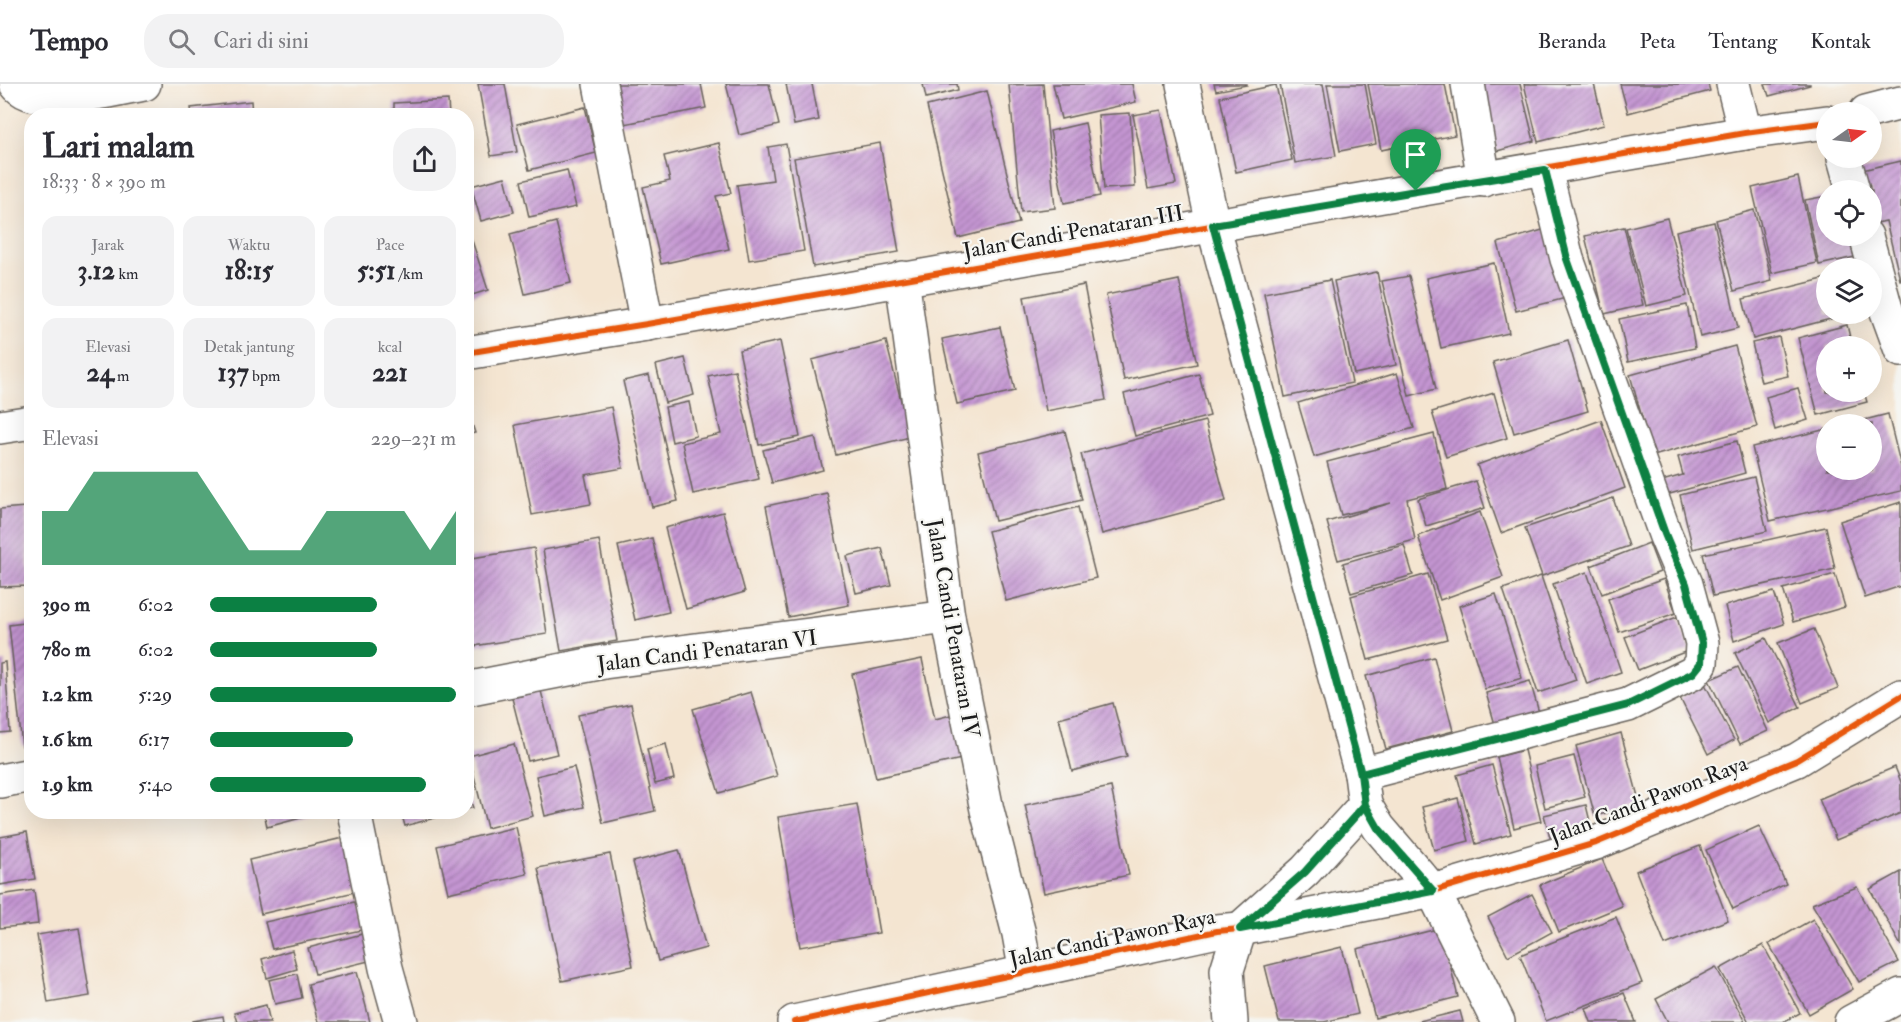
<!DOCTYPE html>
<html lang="id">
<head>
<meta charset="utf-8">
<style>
	:root { --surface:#fff; --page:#f2f2f3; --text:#2b2b33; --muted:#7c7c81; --line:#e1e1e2; --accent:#0b8043 }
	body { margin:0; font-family:"IM FELL Double Pica",serif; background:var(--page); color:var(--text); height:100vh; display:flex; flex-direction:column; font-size:22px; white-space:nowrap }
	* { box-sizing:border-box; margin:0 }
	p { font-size:20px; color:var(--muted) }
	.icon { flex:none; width:33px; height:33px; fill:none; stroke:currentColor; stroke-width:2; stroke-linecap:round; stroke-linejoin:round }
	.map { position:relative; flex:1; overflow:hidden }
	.details { position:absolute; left:24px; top:24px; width:450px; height:711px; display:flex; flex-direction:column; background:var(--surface); border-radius:24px; box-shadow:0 6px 24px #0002 }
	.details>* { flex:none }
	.needle { width:39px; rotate:76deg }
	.buttons { position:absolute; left:1816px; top:18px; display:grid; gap:12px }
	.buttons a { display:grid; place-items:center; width:66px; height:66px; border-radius:50%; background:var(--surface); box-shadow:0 6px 24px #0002; font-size:30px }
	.pin { position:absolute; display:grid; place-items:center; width:51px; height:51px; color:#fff; margin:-62px -26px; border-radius:50% 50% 50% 0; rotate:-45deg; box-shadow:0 0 6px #0007 }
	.pin .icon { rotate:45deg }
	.round { display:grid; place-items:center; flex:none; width:63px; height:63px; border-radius:24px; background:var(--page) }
	.head { display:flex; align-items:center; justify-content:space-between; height:102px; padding:0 18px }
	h1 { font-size:33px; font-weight:700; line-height:45px }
	.stats { display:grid; grid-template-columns:repeat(3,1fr); gap:9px; height:102px; padding:6px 18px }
	.stats div { display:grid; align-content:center; border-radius:15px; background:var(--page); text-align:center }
	.stats b { font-size:26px; font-weight:700 }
	.stats small { font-size:16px; font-weight:400 }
	.stats p { font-size:16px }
	.chart { height:168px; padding:12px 18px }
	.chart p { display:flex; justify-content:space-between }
	.chart svg { width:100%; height:108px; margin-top:6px; fill:var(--accent); opacity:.7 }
	ul { padding:0 18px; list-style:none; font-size:20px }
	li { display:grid; grid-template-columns:96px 72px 1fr; align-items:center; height:45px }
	li i { height:15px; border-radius:8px; background:var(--accent) }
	header { display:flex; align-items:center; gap:36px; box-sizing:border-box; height:84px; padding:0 30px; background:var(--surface); border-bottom:2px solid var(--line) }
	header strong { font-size:28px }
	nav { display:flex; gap:33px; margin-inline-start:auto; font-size:21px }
	.search { width:420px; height:54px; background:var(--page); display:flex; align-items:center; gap:15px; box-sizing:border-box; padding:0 21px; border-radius:24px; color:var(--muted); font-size:22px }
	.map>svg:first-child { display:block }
	.building { fill:url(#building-hatch) }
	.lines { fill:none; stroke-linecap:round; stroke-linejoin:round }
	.minor-casing { stroke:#68625b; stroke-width:36 }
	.minor { stroke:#fff; stroke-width:33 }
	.cycleway-casing { stroke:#f6f6f2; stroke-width:10 }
	.cycleway { stroke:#e8590c; stroke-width:6 }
	.route-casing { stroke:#fff; stroke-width:12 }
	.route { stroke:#0b8043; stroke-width:8 }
	.labels { text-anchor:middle; stroke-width:4.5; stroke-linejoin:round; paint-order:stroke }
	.street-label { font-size:22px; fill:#1c1c1c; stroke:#f6f6f2 }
</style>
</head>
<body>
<header>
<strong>Tempo</strong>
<div class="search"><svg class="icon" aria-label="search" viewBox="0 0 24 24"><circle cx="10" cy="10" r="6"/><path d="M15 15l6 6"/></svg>Cari di sini</div>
<nav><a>Beranda</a><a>Peta</a><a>Tentang</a><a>Kontak</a></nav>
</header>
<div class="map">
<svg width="1901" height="938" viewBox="0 0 1901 938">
	<defs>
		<pattern id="building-hatch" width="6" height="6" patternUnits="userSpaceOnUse" patternTransform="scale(1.5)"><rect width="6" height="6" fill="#c495d2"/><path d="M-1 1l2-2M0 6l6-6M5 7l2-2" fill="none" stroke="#9e79aa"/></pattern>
	</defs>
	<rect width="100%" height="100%" fill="#f6f6f2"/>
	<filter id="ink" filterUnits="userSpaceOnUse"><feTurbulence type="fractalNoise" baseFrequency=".0167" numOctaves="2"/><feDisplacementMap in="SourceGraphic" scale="12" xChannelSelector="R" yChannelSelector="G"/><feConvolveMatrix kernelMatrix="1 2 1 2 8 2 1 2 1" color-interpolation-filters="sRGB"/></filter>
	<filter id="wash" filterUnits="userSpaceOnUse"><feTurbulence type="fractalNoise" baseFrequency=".008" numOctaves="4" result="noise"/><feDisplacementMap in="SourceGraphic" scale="24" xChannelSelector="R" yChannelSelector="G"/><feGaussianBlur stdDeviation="1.35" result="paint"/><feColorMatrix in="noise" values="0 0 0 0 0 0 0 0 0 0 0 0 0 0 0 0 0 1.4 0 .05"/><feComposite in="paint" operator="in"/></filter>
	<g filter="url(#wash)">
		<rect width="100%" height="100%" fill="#f4e5d1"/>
		<g id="blocks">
			<!-- building -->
			<g class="building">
				<polygon points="478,0 505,0 517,68 491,72"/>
				<polygon points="611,0 701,0 706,24 619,41"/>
				<polygon points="726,0 769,0 779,41 739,51"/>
				<polygon points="786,0 812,0 819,36 794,41"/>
				<polygon points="923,0 957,0 958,6 926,14"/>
				<polygon points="1043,0 1055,124 1021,128 1009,1"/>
				<polygon points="1053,0 1132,0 1136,18 1061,35"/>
				<polygon points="1214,0 1247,0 1247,1 1216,7"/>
				<polygon points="1280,0 1323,0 1336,72 1295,79"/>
				<polygon points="1327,0 1365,0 1376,60 1340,67"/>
				<polygon points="1368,0 1445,0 1455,51 1381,66"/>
				<polygon points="1480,0 1520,0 1534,57 1497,67"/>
				<polygon points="1524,0 1594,0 1604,41 1538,58"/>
				<polygon points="1620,0 1708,0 1710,7 1628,29"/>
				<polygon points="1765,0 1810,0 1810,1 1769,12"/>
				<polygon points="1276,1 1292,76 1236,88 1220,13"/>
				<polygon points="987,7 1019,139 958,154 927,22"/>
				<polygon points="448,16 449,32 394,32 394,19"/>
				<polygon points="251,17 252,32 192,32 191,24"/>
				<polygon points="585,23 596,69 529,86 517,40"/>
				<polygon points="1161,26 1176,100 1148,105 1133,31"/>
				<polygon points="1130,29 1135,103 1104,105 1098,31"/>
				<polygon points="1085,39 1100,112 1064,119 1050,47"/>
				<polygon points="719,59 731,109 716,112 729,165 661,180 643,103 670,97 664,72"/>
				<polygon points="880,59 899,168 813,183 794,74"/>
				<polygon points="786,60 804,167 749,176 737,101 773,96 768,63"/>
				<polygon points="1901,77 1901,196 1900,196 1886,137 1872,140 1872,106 1863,106 1858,87"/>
				<polygon points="567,86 576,123 529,133 521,97"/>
				<polygon points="505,93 514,128 481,137 471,102"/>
				<polygon points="1798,93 1817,179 1772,189 1752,104"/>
				<polygon points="1827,112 1827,152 1854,152 1859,172 1819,181 1805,116"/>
				<polygon points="1754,126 1772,197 1734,207 1716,136"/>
				<polygon points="1667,134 1687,212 1646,222 1626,144"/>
				<polygon points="466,138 488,206 466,213"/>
				<polygon points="556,138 571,199 525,210 510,150"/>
				<polygon points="1714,138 1738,244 1700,253 1676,147"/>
				<polygon points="1624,143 1643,221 1604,230 1585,152"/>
				<polygon points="1546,145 1566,214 1516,227 1498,159"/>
				<polygon points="1494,179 1509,249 1441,264 1426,194"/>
				<polygon points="1377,188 1396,281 1354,290 1334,197"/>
				<polygon points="1409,192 1436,305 1409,312 1382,197"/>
				<polygon points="1827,194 1827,230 1850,230 1753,255 1743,215"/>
				<polygon points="1179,196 1197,280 1124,296 1106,211"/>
				<polygon points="1330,196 1352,299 1285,313 1264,209"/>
				<polygon points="1084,201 1106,316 1046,327 1024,213"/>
				<polygon points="1687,221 1695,264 1628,278 1619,235"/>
				<polygon points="1847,241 1852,262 1827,262 1827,308 1864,308 1867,318 1818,331 1798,254"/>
				<polygon points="1000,243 1015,307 957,320 942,255"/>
				<polygon points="1779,253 1788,292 1761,298 1752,259"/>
				<polygon points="1568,256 1588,327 1514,349 1493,278"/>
				<polygon points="780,257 800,353 759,361 739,266"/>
				<polygon points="886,257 910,353 836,371 812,276"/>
				<polygon points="1735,262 1757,343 1653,372 1630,291"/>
				<polygon points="685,274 694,311 665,319 656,281"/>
				<polygon points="735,286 759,395 693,410 682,359 721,350 708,292"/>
				<polygon points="1397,289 1414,344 1314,373 1298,319"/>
				<polygon points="1199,290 1210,332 1135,352 1124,310"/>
				<polygon points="649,291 678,417 652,423 623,297"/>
				<polygon points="1798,304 1808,336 1775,346 1766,313"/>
				<polygon points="1494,309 1507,354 1446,373 1432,328"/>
				<polygon points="689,318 696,352 672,358 665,323"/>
				<polygon points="466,321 475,349 466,351"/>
				<polygon points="611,323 623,384 585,391 591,420 532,431 515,341"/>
				<polygon points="1888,330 1901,383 1901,407 1770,437 1752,363 1827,345 1827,386 1872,386 1872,340 1849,340"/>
				<polygon points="1601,336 1625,404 1501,449 1477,381"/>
				<polygon points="1205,337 1226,417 1102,450 1081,370"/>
				<polygon points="1065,347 1082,416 995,437 978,368"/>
				<polygon points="1434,350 1447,405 1407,415 1415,456 1338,476 1327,438 1391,419 1341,431 1327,378"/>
				<polygon points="815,353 823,386 772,399 763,366"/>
				<polygon points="1737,357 1745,389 1666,411 1662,397 1683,391 1678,373"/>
				<polygon points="1754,393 1767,447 1693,465 1680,411"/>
				<polygon points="1476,397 1485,424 1426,442 1418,415"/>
				<polygon points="827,409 849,521 788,533 766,422"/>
				<polygon points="1613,414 1629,462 1542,492 1525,444"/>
				<polygon points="1901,418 1901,502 1865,514 1840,437"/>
				<polygon points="26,423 29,502 0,503 0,425"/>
				<polygon points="1078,423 1096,494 1006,517 988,447"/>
				<polygon points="723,428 745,508 686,525 665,444"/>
				<polygon points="1480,428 1503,493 1440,516 1418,452"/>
				<polygon points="1826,443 1835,485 1713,512 1703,470"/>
				<polygon points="652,454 669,528 635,536 618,462"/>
				<polygon points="599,456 617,557 561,567 543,466"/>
				<polygon points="1649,459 1660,488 1602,510 1591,482"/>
				<polygon points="1404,461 1413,491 1351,509 1343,479"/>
				<polygon points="534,464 547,550 468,563 466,475"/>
				<polygon points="882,464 891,501 856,509 847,472"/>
				<polygon points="1587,488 1621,588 1587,600 1553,500"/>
				<polygon points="1428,490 1447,555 1368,576 1351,512"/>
				<polygon points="1835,490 1845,523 1793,538 1783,505"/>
				<polygon points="1541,492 1576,596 1538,609 1503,505"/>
				<polygon points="1664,495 1676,529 1619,548 1608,515"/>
				<polygon points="1774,508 1784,540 1734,557 1725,522"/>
				<polygon points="1496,510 1522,594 1485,605 1459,522"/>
				<polygon points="1677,533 1690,566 1638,586 1625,553"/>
				<polygon points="32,538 32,661 22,662 9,541"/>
				<polygon points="1814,545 1838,604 1802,619 1778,559"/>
				<polygon points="1766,554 1800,623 1769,639 1735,569"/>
				<polygon points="1434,573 1453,647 1386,665 1366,592"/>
				<polygon points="922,575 935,635 955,630 966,674 876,694 852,590"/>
				<polygon points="5,578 10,648 0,649 0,579"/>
				<polygon points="1738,583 1768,647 1740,660 1709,596"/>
				<polygon points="1530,597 1542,639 1498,651 1486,609"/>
				<polygon points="1705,600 1734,656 1708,670 1680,614"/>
				<polygon points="541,607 557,670 528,677 512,614"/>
				<polygon points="751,608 777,692 719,709 693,625"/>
				<polygon points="1113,619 1127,672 1072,687 1059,634"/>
				<polygon points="631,620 655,727 603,739 578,631"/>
				<polygon points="1621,649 1640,720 1595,732 1576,662"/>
				<polygon points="514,660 533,732 487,744 469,672"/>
				<polygon points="666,660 674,695 655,700 647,665"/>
				<polygon points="1524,666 1541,737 1514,744 1497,673"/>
				<polygon points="1574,672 1585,713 1545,724 1535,682"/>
				<polygon points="1492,681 1511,750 1476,760 1457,691"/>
				<polygon points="574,683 584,723 545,732 536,692"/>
				<polygon points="1895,683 1901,698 1901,729 1836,756 1819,715"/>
				<polygon points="466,703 473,724 466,725"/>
				<polygon points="1111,703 1129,791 1044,809 1025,721"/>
				<polygon points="1458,714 1469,757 1434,766 1422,723"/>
				<polygon points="857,720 879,849 800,863 778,733"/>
				<polygon points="1586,721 1592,746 1551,757 1544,731"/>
				<polygon points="264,728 323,728 267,743"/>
				<polygon points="401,728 456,728 405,742"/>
				<polygon points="1759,742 1786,800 1733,825 1706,766"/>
				<polygon points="516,743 527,790 448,809 437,762"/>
				<polygon points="27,748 35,795 0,801 0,753"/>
				<polygon points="347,753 359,807 261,830 249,776"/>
				<polygon points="1700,762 1728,836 1665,861 1636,787"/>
				<polygon points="679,766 706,864 658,877 633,778"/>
				<polygon points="610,770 633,882 562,897 538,784"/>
				<polygon points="1602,775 1622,822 1559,848 1540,801"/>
				<polygon points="1901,788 1901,862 1870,805"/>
				<polygon points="1857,803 1899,878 1859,898 1812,820"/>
				<polygon points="34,806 38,840 0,844 0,811"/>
				<polygon points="1532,810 1552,848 1508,872 1488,833"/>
				<polygon points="359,817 366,845 272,865 265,838"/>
				<polygon points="1616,833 1642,899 1546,937 1520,871"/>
				<polygon points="1813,835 1853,905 1809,930 1769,860"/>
				<polygon points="79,844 90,912 48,919 37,851"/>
				<polygon points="1441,844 1458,913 1375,934 1357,865"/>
				<polygon points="366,849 373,876 315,890 308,864"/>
				<polygon points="1763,861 1800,929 1783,938 1749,938 1720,885"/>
				<polygon points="1342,863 1358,930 1324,938 1279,938 1265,882"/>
				<polygon points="292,866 297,885 267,894 262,875"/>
				<polygon points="1716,883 1745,938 1668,938 1656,915"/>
				<polygon points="357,888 370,938 318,938 308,900"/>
				<polygon points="297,890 302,914 275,920 269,896"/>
				<polygon points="1624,909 1636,938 1591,938 1586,924"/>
				<polygon points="266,921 270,938 237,938 234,929"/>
				<polygon points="1460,927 1463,938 1419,938 1419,937"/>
				<polygon points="223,932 224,938 193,938 193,937"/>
			</g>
		</g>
	</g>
	<g filter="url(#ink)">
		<use href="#blocks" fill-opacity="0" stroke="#68625b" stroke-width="1.5"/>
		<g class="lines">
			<defs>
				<g id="minor">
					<path d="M16,0C35,27 115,5 144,0"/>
					<polyline points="600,0 647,240"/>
					<polyline points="1183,0 1213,141 1361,690 1365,721 1379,744 1433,807 1498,938"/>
					<polyline points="1468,0 1484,96"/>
					<polyline points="1733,0 1745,49"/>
					<polyline points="1866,28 1901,19"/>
					<polyline points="1844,74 1853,106"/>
					<polyline points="1866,152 1886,225 1901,266"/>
					<polyline points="902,194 948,533 987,726 1019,850 1026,889"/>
					<polyline points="466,269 647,240 1745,49 1827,38"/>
					<polyline points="0,343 32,338"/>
					<polyline points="466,605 604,578 948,533"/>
					<polyline points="1361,690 1628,621 1693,589 1701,579 1702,559 1686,500 1665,450 1567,175 1545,86"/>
					<polyline points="0,697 32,691"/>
					<polyline points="354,728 386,884 401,938"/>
					<polyline points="794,938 1217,847 1240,845 1433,807 1596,759 1797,676 1901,612"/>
					<polyline points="1231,938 1227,886 1240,845 1305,787 1365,721"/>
					<polyline points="1851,938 1901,911"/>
				</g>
			</defs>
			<!-- minor casing -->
			<use href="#minor" class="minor-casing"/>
			<!-- minor -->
			<use href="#minor" class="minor"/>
			<defs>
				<g id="cycleway">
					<polyline points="466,269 647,240 1745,49 1827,38"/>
					<polyline points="794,938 1217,847 1240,845 1433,807 1596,759 1797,676 1901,612"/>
				</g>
			</defs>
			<!-- cycleway casing -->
			<use href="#cycleway" class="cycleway-casing"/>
			<!-- cycleway -->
			<use href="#cycleway" class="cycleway"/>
		</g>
	</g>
	<g class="lines" filter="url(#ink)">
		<defs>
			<polyline id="route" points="1416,107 1213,141 1361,690 1365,721 1378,744 1433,807 1240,845 1305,788 1365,721 1361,690 1628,621 1693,589 1701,579 1702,559 1686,500 1665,450 1567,175 1545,86 1416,107"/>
		</defs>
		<!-- route casing -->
		<use href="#route" class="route-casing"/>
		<!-- route -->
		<use href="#route" class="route"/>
	</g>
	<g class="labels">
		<!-- street labels -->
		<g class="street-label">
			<text transform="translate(1073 147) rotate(-10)" y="8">Jalan Candi Penataran III</text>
			<text transform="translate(954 544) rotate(80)" y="8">Jalan Candi Penataran IV</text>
			<text transform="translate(707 566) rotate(-7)" y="8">Jalan Candi Penataran VI</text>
			<text transform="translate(1648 715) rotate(-21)" y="8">Jalan Candi Pawon Raya</text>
			<text transform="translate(1112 853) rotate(-12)" y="8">Jalan Candi Pawon Raya</text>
		</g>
	</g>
</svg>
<div class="buttons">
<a><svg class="needle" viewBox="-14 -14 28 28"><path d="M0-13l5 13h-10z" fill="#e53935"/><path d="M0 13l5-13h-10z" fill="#7c7c81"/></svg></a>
<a><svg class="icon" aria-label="locate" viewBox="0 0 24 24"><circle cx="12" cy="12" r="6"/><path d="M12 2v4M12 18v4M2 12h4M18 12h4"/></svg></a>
<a><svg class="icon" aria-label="layers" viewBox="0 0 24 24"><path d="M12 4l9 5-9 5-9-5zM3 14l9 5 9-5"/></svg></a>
<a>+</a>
<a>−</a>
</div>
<div class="pin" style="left:1416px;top:107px;background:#1e9e55"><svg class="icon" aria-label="arrive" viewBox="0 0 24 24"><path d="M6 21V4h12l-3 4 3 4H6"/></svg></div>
<section class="details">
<div class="head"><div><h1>Lari malam</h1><p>18:33 · 8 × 390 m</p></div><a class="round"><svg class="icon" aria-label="share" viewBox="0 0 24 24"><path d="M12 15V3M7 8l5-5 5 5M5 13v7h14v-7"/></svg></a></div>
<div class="stats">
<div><p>Jarak</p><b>3.12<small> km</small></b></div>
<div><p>Waktu</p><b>18:15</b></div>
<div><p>Pace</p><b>5:51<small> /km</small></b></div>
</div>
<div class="stats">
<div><p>Elevasi</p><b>24<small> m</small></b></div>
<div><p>Detak jantung</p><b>137<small> bpm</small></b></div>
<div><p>kcal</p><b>221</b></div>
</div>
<div class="chart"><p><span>Elevasi</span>229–231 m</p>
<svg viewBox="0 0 160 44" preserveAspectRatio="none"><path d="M0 44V22L10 22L20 6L30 6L40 6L50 6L60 6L70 22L80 38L90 38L100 38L110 22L120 22L130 22L140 22L150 38L160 22V44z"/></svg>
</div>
<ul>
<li><b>390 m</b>6:02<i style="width:68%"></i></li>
<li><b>780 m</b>6:02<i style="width:68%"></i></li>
<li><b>1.2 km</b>5:29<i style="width:100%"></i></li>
<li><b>1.6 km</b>6:17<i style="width:58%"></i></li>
<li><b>1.9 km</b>5:40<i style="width:88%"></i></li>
</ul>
</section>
</div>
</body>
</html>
